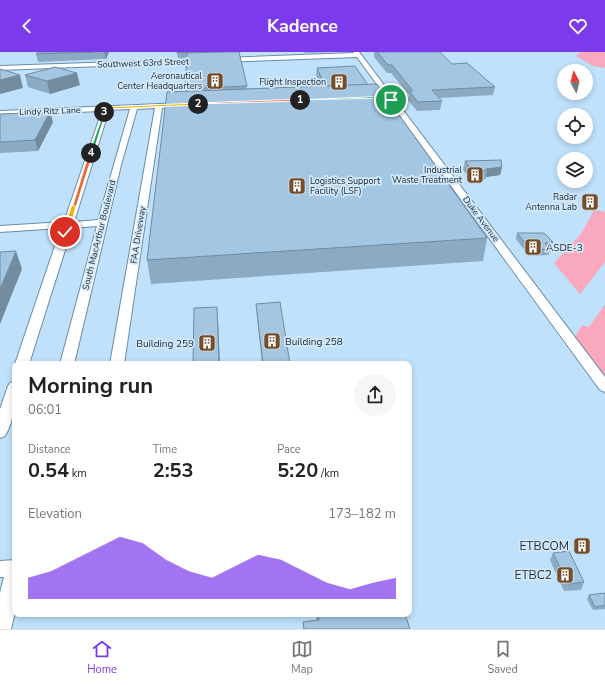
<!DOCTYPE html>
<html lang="en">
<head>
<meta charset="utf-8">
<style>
	:root { --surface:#fff; --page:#f6f6f6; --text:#222; --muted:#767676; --line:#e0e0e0; --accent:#7c3aed }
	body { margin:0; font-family:"Nunito Sans",sans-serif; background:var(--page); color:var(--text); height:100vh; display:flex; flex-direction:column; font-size:15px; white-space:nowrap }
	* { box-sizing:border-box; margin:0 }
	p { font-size:13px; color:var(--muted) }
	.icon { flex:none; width:22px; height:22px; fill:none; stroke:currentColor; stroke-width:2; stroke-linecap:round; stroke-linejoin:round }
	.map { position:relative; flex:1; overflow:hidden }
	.side { position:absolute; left:12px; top:309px; width:400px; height:256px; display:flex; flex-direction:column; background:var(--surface); border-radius:8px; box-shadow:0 2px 6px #0003 }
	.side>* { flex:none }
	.needle { width:26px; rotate:353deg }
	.buttons { position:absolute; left:557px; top:12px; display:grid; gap:8px }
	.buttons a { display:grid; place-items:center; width:36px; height:36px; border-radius:50%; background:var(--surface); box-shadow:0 2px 6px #0003; font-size:20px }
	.pin { position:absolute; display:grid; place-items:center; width:34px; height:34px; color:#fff; margin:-17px; border:2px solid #fff; border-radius:50%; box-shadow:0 1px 4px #0007 }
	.km { position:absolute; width:20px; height:20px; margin:-10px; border-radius:50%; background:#222; color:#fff; font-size:11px; line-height:20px; text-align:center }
	.round { display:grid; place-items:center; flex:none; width:42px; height:42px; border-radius:21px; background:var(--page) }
	.headline { display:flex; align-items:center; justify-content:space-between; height:68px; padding:0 16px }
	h1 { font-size:22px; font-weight:700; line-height:30px }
	.figures { display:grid; grid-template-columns:repeat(3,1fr); gap:6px; height:68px; padding:4px 16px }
	.figures div { display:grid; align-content:center }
	.figures b { font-size:20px; font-weight:700 }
	.figures small { font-size:11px; font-weight:400 }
	.figures p { font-size:11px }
	.chart { height:112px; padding:8px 16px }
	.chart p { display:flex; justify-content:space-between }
	.chart svg { width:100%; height:72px; margin-top:4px; fill:var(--accent); opacity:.7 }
	header { display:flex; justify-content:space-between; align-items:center; height:52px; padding:0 16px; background:var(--accent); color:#fff; font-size:18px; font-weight:700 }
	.dock { display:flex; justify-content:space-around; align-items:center; height:56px; border-top:1px solid var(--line); background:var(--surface); font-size:11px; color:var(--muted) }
	.dock a { display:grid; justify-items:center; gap:2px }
	.dock .active { color:var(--accent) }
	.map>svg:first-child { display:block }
	.built { fill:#bfe1fc; fill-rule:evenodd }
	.green { fill:#f9a8bd }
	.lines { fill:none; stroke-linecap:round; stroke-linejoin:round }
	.minor-casing { stroke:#6b8ca7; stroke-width:2 }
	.minor { fill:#fff; fill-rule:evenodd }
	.wall { fill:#8caac2 }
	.shaded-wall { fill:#728b9e }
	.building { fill:#a3c6e2; stroke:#728b9e }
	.split-1 { fill:#22a559; stroke:#fff }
	.split-2 { fill:#f0652b; stroke:#fff }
	.split-3 { fill:#f5b400; stroke:#fff }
	.split-4 { fill:#22a559; stroke:#fff }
	.split-5 { fill:#f0652b; stroke:#fff }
	.split-6 { fill:#f5b400; stroke:#fff }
	.labels { text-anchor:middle; stroke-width:3.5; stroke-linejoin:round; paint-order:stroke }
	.far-street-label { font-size:9px; fill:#1b2934; stroke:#d3e8f9 }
	.far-poi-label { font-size:9px; fill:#1b2934; stroke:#d3e8f9; text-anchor:end }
	.poi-label { font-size:10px; fill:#1b2934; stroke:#d3e8f9; text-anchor:start }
	.near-poi-label { font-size:12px; fill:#1b2934; stroke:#d3e8f9; text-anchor:end }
</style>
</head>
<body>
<header><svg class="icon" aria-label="back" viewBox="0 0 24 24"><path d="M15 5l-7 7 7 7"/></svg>Kadence<svg class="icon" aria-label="heart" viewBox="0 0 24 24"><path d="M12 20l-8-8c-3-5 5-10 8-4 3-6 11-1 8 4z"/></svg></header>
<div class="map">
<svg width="605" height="577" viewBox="0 0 605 577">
	<rect width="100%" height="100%" fill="#d3e8f9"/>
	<!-- built -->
	<path class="built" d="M0,0H605V577H0ZM564,19H586V41H564ZM564,63H586V85H564ZM564,107H586V129H564ZM15,312H409V562H15Z"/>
	<!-- green -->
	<g class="green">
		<polygon points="580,0 605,0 605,16 593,14 576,4"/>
		<polygon points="594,158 605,160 605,210 580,242 554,211 581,182"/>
		<polygon points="605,252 605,335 572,290 582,273 589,275"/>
	</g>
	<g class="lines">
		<defs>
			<g id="minor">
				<polygon points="353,0 359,0 605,325 605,340 600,338 357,5 224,10 221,8 224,6 354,1"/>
				<polygon points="206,7 204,10 0,18 0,14"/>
				<path d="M182,51L185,53L184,54L162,56L124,312H110L155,56L137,57L121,113L74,312H60L97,174L72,176L29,312H15L61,176L0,180V174L64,170L102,59L0,63V59ZM130,57L98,168L74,170L109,58Z"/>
				<path d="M15,329C15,348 15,367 5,384L0,386V357L8,334L10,331Z"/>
				<polygon points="15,508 15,560 11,577 0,577 0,541 4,525 0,525 0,509"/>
			</g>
		</defs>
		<!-- minor casing -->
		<use href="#minor" class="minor-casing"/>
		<!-- minor -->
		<use href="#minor" class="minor"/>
	</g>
	<!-- wall -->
	<g class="wall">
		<polygon points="38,0 109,0 106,7 38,10 36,2"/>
		<polygon points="177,0 239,0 247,37 318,35 318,27 316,24 317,16 368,33 487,186 483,209 151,232 147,208 185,40 187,6 178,6"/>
		<polygon points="304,0 338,0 305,1"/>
		<polygon points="374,0 440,0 452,12 495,35 493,43 439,46 442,49 440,58 417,59 408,48 409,43 391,21 387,21 374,5"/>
		<polygon points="25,23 80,33 50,42 28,35"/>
		<polygon points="0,62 53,70 38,99 0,101"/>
		<polygon points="465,109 502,115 500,123 486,125 486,127 471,128 463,118"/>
		<polygon points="517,181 553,190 548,203 529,204 516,187"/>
		<polygon points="256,252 290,312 262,312 257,265"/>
		<polygon points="553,501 584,530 581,538 564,539 550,508"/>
		<polygon points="605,541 605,557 593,558 587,547 589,543"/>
		<polygon points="317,562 405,562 410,577 303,577 303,570 316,568"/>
	</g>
	<!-- shaded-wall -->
	<g class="shaded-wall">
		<polygon points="104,0 109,0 106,7"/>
		<polygon points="77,21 80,33 50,42 47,29"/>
		<polygon points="20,23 23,36 0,42 0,28"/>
		<polygon points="50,60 53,70 38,99 35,88"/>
		<polygon points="502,115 500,123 486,125 487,118 486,117"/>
		<polygon points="16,199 22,217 0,272 0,237"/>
		<polygon points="217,255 218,268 220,312 219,312"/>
	</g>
	<!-- building -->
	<g class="building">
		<polygon points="38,0 94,0 36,2"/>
		<polygon points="177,0 197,0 177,1"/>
		<polygon points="222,0 239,0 247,34 185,37 187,1"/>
		<polygon points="377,0 440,0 452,12 467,11 495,35 432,38 442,49 418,50 409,39 413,39 392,13 388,13"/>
		<polygon points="355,14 368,33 322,34 318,27 322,27 317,16"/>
		<polygon points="55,15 77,21 47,29 25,23"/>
		<polygon points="0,17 20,23 0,28"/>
		<polygon points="377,32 487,186 147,208 167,40"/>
		<polygon points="50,60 35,88 0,90 0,62"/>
		<polygon points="501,108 502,115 486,117 487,118 472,119 465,109"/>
		<polygon points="517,181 544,181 553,190 545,191 550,197 531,198"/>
		<polygon points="16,199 0,237 0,200"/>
		<polygon points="280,250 290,312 263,312 256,252"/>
		<polygon points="217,255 219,312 193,312 194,256"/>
		<polygon points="569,499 584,530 568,532 553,501"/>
		<polygon points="605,541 605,553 595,555 589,543"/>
		<polygon points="318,562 405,562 410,577 304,577 303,570 319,568"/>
	</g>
	<!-- split-1 -->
	<polygon class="split-1" points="388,44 392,49 387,46 298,48"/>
	<!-- split-2 -->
	<polygon class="split-2" points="300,47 301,49 196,52 198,51"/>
	<!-- split-3 -->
	<polygon class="split-3" points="198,51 199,53 107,57 106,61 103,60 106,55"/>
	<!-- split-4 -->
	<polygon class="split-4" points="104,59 106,60 93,101 89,102"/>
	<!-- split-5 -->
	<polygon class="split-5" points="91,99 93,101 76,155 72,156 89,101"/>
	<!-- split-6 -->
	<polygon class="split-6" points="73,153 76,155 68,180 63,181 71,155"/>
	<!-- icons -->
	<defs>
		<symbol id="building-square" viewBox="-11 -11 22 22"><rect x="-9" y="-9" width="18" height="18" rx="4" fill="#744e2a" stroke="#d3e8f9"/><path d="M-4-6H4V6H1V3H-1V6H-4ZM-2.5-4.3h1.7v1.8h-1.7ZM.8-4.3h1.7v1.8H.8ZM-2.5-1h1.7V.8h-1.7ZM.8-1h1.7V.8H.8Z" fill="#fff"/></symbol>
	</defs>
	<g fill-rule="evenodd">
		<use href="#building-square" x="205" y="19" width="20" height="20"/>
		<use href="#building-square" x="329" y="20" width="20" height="20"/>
		<use href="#building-square" x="465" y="113" width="20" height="20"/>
		<use href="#building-square" x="287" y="124" width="20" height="20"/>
		<use href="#building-square" x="580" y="140" width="20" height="20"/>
		<use href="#building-square" x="523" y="185" width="20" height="20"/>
		<use href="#building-square" x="262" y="279" width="20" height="20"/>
		<use href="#building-square" x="197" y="281" width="20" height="20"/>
		<use href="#building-square" x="572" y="484" width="20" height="20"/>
		<use href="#building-square" x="555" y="513" width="20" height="20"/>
	</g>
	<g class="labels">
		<!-- far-street labels -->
		<g class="far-street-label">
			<text transform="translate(143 11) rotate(-2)" y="3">Southwest 63rd Street</text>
			<text transform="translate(50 59) rotate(-2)" y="3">Lindy Ritz Lane</text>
			<text transform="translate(481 167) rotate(53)" y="3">Duke Avenue</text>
			<text transform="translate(99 183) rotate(-76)" y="3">South MacArthur Boulevard</text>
			<text transform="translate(138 183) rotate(-81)" y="3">FAA Driveway</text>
		</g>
		<!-- far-poi labels -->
		<g class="far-poi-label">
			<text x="202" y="27">Aeronautical<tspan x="202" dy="10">Center Headquarters</tspan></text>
			<text x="326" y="33">Flight Inspection</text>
			<text x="462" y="121">Industrial<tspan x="462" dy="10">Waste Treatment</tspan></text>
			<text x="310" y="132" text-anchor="start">Logistics Support<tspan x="310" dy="10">Facility (LSF)</tspan></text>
			<text x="577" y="148">Radar<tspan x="577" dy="10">Antenna Lab</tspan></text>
		</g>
		<!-- poi labels -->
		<g class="poi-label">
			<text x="546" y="199">ASDE-3</text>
			<text x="285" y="293">Building 258</text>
			<text x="194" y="295" text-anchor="end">Building 259</text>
		</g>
		<!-- near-poi labels -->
		<g class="near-poi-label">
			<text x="569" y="498">ETBCOM</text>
			<text x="552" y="527">ETBC2</text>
		</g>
	</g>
</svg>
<div class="buttons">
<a><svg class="needle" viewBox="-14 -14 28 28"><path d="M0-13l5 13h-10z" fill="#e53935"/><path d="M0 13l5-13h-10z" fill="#767676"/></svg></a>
<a><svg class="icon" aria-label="locate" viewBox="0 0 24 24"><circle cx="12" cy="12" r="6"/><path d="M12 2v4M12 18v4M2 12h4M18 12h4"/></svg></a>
<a><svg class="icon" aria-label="layers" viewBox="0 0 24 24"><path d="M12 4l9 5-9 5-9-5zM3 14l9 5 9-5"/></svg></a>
</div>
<div class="pin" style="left:391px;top:48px;background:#1e9e55"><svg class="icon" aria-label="arrive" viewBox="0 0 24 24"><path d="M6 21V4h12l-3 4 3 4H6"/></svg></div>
<div class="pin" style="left:65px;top:180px;background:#d93025"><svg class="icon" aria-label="check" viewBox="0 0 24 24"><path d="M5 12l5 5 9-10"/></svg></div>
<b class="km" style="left:300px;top:48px">1</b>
<b class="km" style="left:198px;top:52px">2</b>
<b class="km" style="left:104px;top:60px">3</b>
<b class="km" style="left:91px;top:101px">4</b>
<section class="side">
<div class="headline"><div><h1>Morning run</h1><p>06:01</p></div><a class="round"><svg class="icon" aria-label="share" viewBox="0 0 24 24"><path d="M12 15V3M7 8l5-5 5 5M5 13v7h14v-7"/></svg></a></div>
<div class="figures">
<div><p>Distance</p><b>0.54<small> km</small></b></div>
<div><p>Time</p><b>2:53</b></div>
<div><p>Pace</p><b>5:20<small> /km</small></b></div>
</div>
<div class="chart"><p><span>Elevation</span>173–182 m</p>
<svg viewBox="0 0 160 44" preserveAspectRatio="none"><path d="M0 44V31L10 27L20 20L30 13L40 6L50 10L60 20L70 27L80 31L90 24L100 17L110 20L120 27L130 34L140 38L150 34L160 31V44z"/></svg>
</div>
</section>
</div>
<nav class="dock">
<a class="active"><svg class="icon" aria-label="home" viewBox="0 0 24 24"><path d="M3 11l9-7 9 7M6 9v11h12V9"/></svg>Home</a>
<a><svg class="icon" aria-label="map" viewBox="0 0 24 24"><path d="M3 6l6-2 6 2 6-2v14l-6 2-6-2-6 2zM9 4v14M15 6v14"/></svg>Map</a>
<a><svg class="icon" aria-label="saved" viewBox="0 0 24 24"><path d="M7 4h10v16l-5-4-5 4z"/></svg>Saved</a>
</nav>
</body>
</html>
